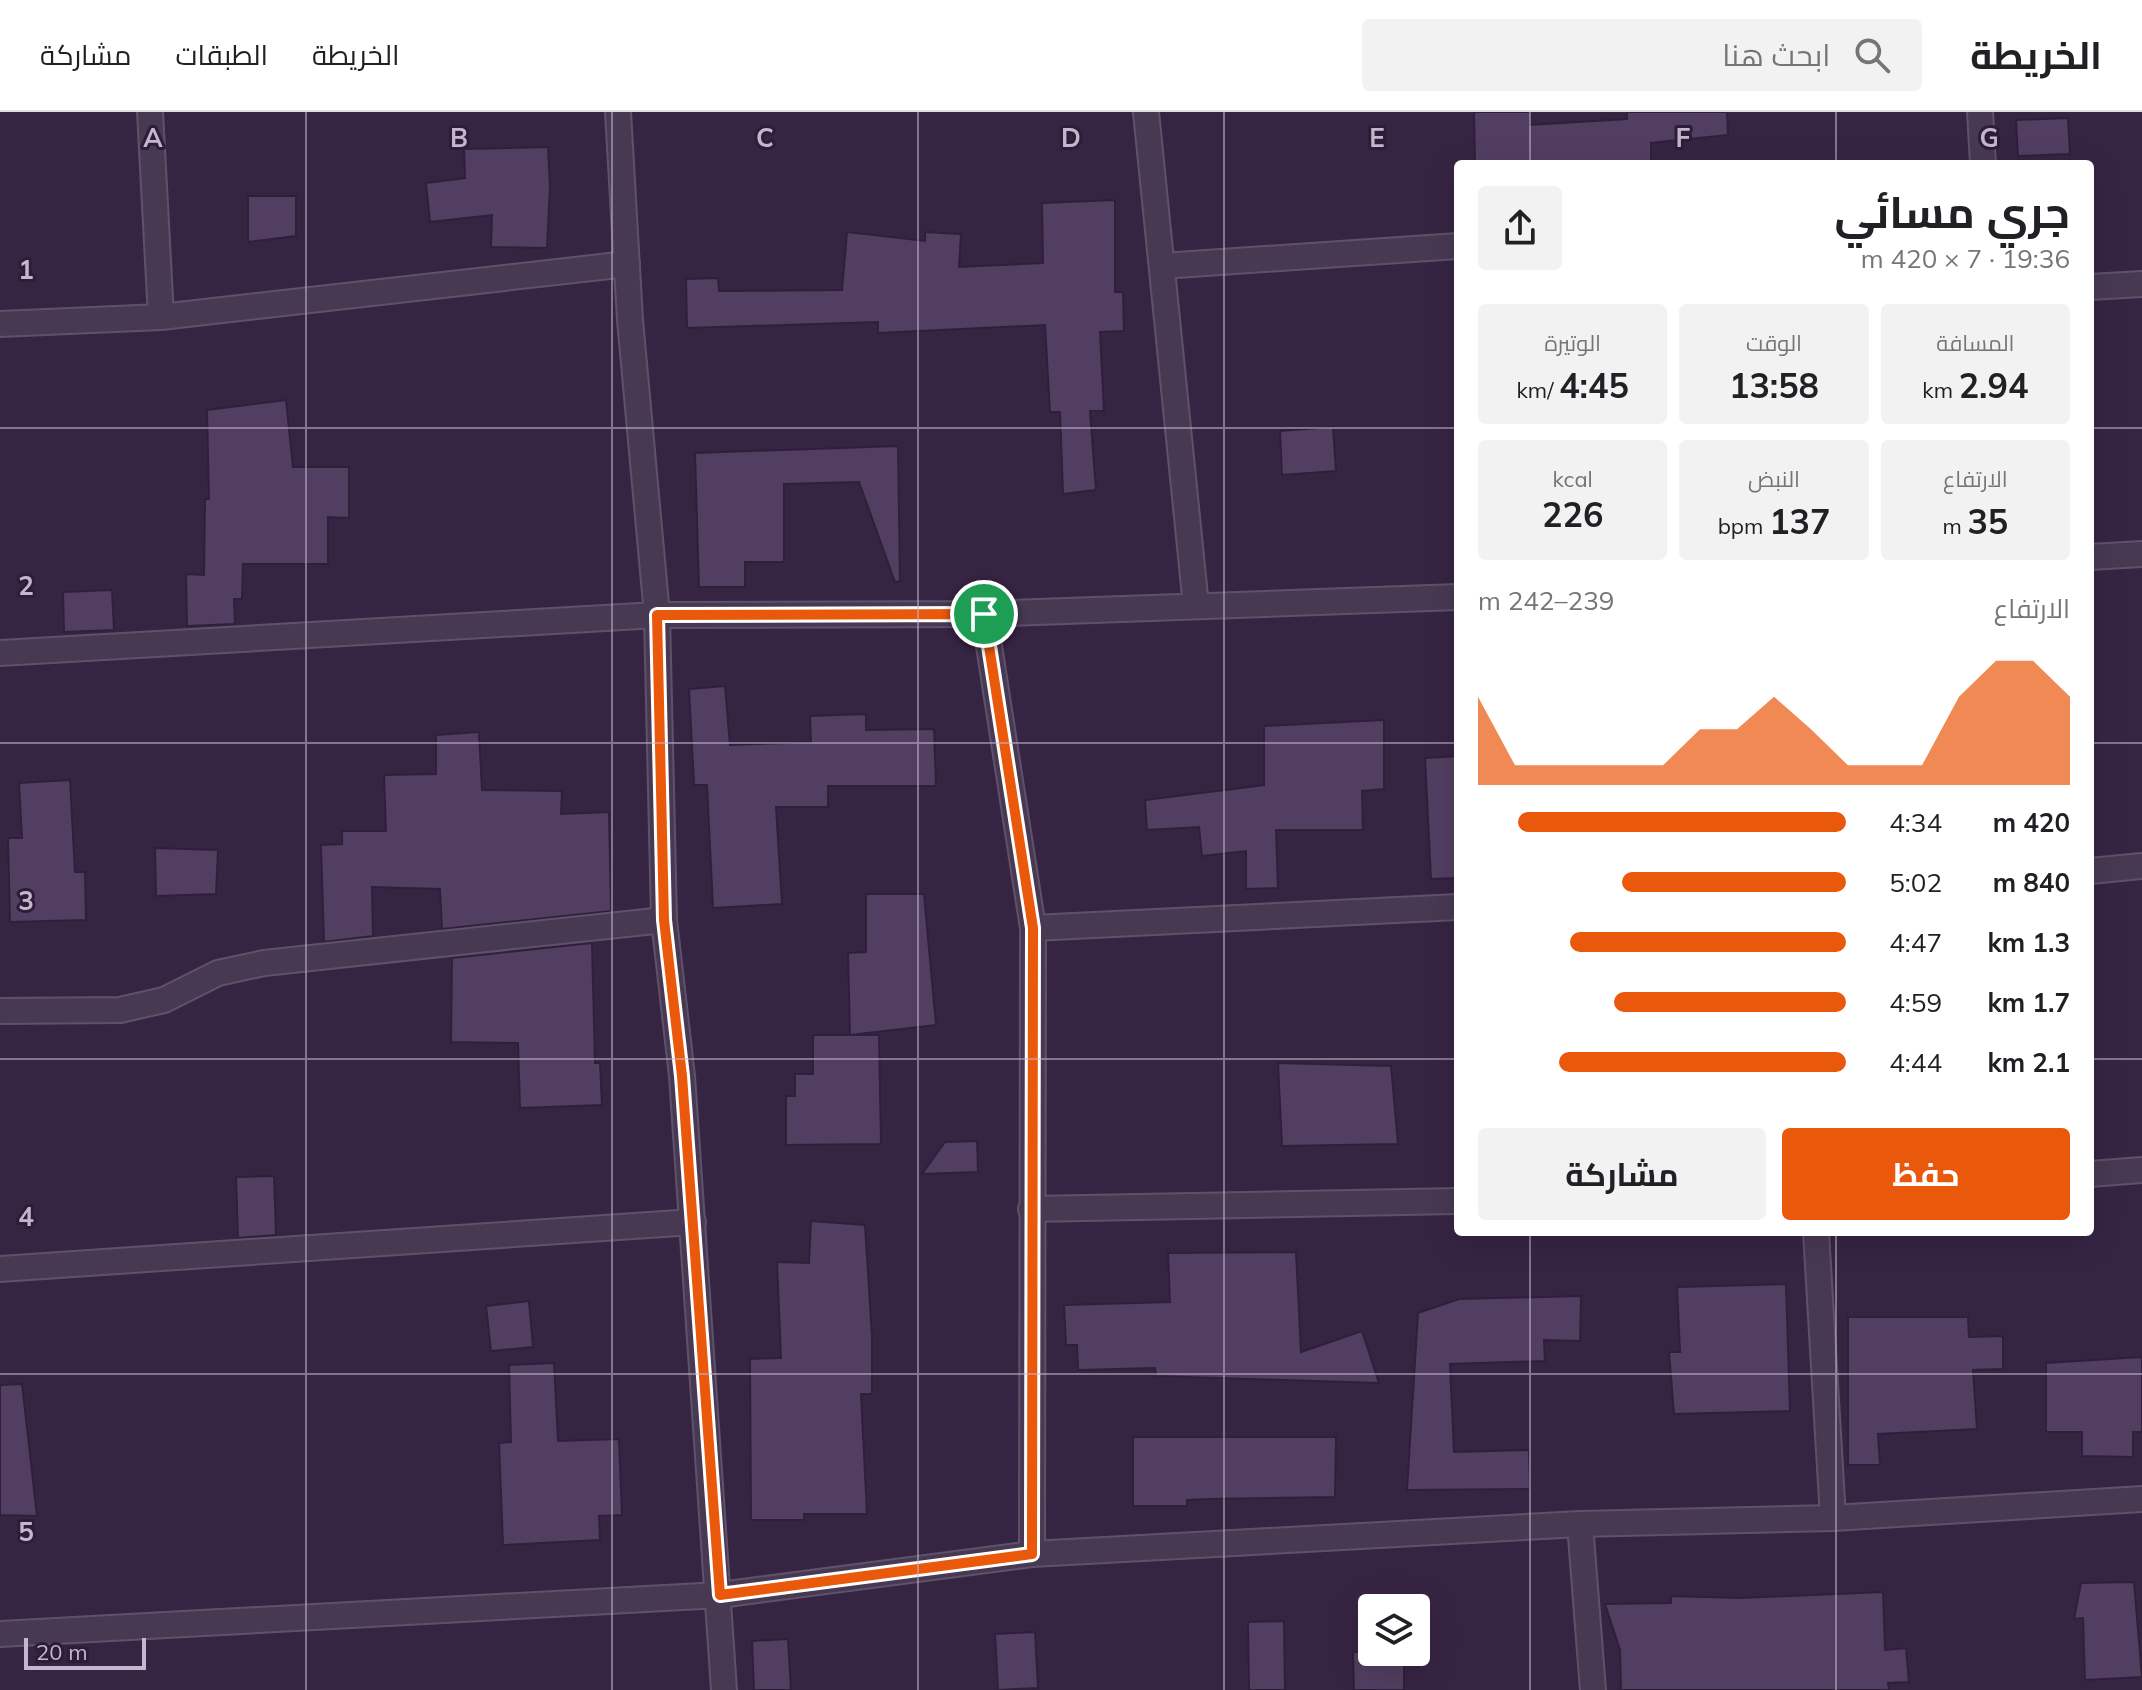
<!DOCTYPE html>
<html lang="ar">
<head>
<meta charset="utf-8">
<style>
	:root { --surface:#fff; --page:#f2f2f2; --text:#202124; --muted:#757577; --line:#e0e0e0; --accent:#ea580c }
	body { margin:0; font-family:Mulish,Cairo,sans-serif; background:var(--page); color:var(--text); direction:rtl; height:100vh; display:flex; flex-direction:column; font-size:30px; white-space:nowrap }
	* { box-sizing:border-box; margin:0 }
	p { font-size:26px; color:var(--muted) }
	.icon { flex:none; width:44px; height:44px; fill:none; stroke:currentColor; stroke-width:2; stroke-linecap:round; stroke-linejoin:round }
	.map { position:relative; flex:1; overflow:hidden; direction:ltr }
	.details { position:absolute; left:1454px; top:48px; width:640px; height:1076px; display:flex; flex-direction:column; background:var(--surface); border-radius:8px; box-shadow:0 8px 32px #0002; direction:rtl }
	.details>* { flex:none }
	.fabs { position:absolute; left:1358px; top:1482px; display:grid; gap:16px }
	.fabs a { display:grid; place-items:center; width:72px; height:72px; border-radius:8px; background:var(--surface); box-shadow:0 8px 32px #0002; font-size:40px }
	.scale { position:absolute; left:24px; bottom:20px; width:122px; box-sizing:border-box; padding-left:8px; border:4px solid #c4b6cd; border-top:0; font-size:22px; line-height:28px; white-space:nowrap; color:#c4b6cd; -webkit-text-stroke:6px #2d1d38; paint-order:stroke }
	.pin { position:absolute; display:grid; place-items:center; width:68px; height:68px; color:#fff; margin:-34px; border:4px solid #fff; border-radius:50%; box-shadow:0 2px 8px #0007 }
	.round { display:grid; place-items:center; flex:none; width:84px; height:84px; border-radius:8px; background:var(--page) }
	.summary { display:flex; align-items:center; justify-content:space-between; height:136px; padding:0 24px }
	h1 { font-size:44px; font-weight:700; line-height:60px }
	.stats { display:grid; grid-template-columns:repeat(3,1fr); gap:12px; height:136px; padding:8px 24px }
	.stats div { display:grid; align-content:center; border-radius:8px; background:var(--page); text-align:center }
	.stats b { font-size:34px; font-weight:700 }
	.stats small { font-size:22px; font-weight:400 }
	.stats p { font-size:22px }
	.chart { height:224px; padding:16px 24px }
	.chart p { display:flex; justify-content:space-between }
	.chart svg { width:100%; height:144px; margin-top:8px; fill:var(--accent); opacity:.7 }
	.action { display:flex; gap:16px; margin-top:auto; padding:16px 24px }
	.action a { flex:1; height:92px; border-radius:8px; background:var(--accent); color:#fff; font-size:32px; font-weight:700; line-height:92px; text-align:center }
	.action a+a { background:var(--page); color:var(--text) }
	ul { padding:0 24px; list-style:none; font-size:26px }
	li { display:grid; grid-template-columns:128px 96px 1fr; align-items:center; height:60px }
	li i { height:20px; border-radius:10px; background:var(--accent) }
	header { display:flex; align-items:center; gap:48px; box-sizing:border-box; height:112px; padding:0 40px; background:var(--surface); border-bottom:2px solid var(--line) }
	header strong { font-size:38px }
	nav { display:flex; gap:44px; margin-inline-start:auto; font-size:28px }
	.search { width:560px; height:72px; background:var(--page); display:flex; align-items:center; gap:20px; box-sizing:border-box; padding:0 28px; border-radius:8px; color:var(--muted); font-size:30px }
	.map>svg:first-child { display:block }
	.building { fill:#523e61; stroke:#2f203a; stroke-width:2 }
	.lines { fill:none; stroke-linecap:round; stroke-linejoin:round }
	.minor-casing { stroke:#60516a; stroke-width:28 }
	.tertiary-casing { stroke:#60516a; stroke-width:28 }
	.minor { stroke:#483953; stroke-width:24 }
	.tertiary { stroke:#483953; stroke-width:24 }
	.route-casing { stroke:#fff; stroke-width:16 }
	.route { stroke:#ea580c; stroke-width:10 }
	.grid { fill:none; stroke:#c4b6cd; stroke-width:2; stroke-opacity:0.55 }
	.grid-label { font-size:26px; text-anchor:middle; font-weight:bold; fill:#c4b6cd; stroke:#2d1d38; stroke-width:6; stroke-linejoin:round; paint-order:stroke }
</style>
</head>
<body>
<header>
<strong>الخريطة</strong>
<div class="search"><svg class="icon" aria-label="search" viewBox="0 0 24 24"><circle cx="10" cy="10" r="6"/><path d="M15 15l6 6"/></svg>ابحث هنا</div>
<nav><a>الخريطة</a><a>الطبقات</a><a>مشاركة</a></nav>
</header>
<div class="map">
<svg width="2142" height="1578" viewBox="0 0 2142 1578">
	<rect width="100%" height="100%" fill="#362443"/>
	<!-- building -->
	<g class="building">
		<polygon points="1474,0 1531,0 1530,13 1627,7 1627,0 1727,0 1728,23 1651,31 1651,52 1475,52"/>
		<polygon points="2068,6 2070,42 2018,44 2016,8"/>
		<polygon points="548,35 550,75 547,136 491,135 492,103 430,110 426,71 465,66 464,37"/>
		<polygon points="248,84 296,84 296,124 248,130"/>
		<polygon points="1115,88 1115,180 1123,180 1124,219 1100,220 1104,299 1090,299 1096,378 1063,382 1060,300 1050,300 1045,213 878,221 878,210 687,216 686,167 718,166 719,179 842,178 847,120 925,129 925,120 961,122 959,155 1043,151 1042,91"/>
		<polygon points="286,288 293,355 349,355 349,406 328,405 328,452 243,452 242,487 234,487 235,512 187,514 186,462 204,463 205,387 209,387 207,298"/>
		<polygon points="1333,315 1336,359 1282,363 1280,319"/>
		<polygon points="898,334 900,469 895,470 859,370 784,372 784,450 745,450 745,475 699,475 695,341"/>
		<polygon points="112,478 114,518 64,520 63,480"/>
		<polygon points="725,574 730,633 811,630 810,604 866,602 866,618 934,617 936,674 828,674 828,695 776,695 782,792 713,796 707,673 694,673 689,577"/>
		<polygon points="1384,608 1384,677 1362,679 1363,718 1276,718 1278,776 1246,777 1246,739 1202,744 1199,715 1147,718 1145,688 1264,673 1264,614"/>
		<polygon points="479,620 482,678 562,679 561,702 609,700 611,799 442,817 440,777 372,775 373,824 324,830 321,733 342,732 342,719 386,719 384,663 436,662 436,623"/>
		<polygon points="1458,644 1458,766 1431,767 1425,646"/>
		<polygon points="70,668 75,760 85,760 86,808 10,810 8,726 22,726 19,671"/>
		<polygon points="155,736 218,738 216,782 156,784"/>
		<polygon points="866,782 924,782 936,913 850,923 848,841 866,840"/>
		<polygon points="592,831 595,951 600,951 602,993 520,996 518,931 451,930 452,846"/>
		<polygon points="813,923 879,923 881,1032 786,1033 786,984 795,984 795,962 813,962"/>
		<polygon points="1278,951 1391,954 1398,1032 1282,1034"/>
		<polygon points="977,1029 978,1060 922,1062 945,1030"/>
		<polygon points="274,1064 276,1123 238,1126 236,1065"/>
		<polygon points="811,1109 865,1113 872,1224 872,1282 861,1282 867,1402 804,1402 804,1408 751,1408 750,1247 781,1246 777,1150 809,1151"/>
		<polygon points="1296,1140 1301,1240 1362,1219 1379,1271 1156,1264 1155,1256 1078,1258 1077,1233 1066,1233 1064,1193 1170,1190 1168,1141"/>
		<polygon points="1786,1172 1790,1299 1674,1302 1669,1240 1680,1240 1677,1175"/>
		<polygon points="1581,1184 1580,1229 1544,1228 1545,1249 1450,1252 1454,1340 1529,1338 1530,1377 1407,1378 1418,1201 1459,1187"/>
		<polygon points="529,1189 533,1235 491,1239 486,1194"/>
		<polygon points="1848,1205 1968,1205 1969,1225 2003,1224 2003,1257 1973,1258 1977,1317 1878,1322 1880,1353 1848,1353"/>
		<polygon points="2142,1245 2142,1320 2133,1320 2133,1345 2082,1344 2082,1320 2046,1320 2046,1251"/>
		<polygon points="554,1251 558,1329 619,1327 622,1403 599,1404 600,1428 503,1433 499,1331 511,1330 509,1253"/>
		<polygon points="22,1272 37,1404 0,1403 0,1273"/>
		<polygon points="1133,1325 1336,1325 1335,1385 1209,1387 1187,1388 1187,1394 1133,1394"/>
		<polygon points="2134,1470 2142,1565 2085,1568 2083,1506 2074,1507 2081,1471"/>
		<polygon points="1883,1480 1885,1538 1906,1536 1909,1570 1888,1571 1889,1578 1621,1578 1620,1538 1605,1492 1671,1491 1671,1484 1740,1486"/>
		<polygon points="1284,1509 1285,1578 1249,1578 1248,1510"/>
		<polygon points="1035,1520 1038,1576 998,1578 995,1522"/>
		<polygon points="788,1527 791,1578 754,1578 752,1529"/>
		<polygon points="1353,1540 1404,1540 1404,1578 1354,1578"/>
	</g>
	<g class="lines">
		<defs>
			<g id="minor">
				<polyline points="150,0 161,205"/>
				<polyline points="1146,0 1196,494"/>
				<polyline points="1980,0 1983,52"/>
				<polyline points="1162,154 1458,134"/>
				<polyline points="2090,175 2142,172"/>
				<polyline points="0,212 161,205 627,152"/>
				<polyline points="2090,445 2142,442"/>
				<polyline points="984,502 1033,816 1032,1442"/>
				<polyline points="0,541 657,503 984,502 1458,485"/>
				<polyline points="2090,759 2142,754"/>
				<polyline points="1033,816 1458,795"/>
				<polyline points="0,899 120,898 164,888 218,861 264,851 664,808"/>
				<polyline points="2090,1062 2142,1058"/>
				<polyline points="1031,1097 1458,1089"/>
				<polyline points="1816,1120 1833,1406"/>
				<polyline points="0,1157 693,1110"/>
				<polyline points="1580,1412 1593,1578"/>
				<polyline points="0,1522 720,1483 1032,1442 1580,1412 1833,1406 2142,1387"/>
			</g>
			<polyline id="tertiary" points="618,0 630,208 657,503 664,808 682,964 724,1578"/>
		</defs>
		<!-- minor casing -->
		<use href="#minor" class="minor-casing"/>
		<!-- tertiary casing -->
		<use href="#tertiary" class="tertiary-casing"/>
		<!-- minor -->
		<use href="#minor" class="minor"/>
		<!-- tertiary -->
		<use href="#tertiary" class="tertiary"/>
	</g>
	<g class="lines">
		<defs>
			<polygon id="route" points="984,502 1033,816 1032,1442 720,1483 682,964 664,808 657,503"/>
		</defs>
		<!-- route casing -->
		<use href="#route" class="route-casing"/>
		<!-- route -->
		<use href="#route" class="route"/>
	</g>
	<!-- grid -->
	<path class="grid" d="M306,0V1578M612,0V1578M918,0V1578M1224,0V1578M1530,0V52M1836,0V52M0,316H1458M2090,316H2142M0,631H1458M2090,631H2142M0,947H1458M2090,947H2142M1530,1120V1578M1836,1120V1578M0,1262H2142"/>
	<g class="grid-label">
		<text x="153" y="35">A</text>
		<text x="459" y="35">B</text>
		<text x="765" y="35">C</text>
		<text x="1071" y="35">D</text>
		<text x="1377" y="35">E</text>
		<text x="1683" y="35">F</text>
		<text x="1989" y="35">G</text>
		<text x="26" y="167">1</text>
		<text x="26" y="483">2</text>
		<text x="26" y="798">3</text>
		<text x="26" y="1114">4</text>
		<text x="26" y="1429">5</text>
	</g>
</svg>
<div class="fabs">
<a><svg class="icon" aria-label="layers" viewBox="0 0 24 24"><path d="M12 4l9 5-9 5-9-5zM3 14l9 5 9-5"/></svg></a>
</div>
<div class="scale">20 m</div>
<div class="pin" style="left:984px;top:502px;background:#1e9e55"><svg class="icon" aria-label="arrive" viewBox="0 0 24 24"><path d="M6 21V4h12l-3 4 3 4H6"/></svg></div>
<section class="details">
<div class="summary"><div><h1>جري مسائي</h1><p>19:36 · 7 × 420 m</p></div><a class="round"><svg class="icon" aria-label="share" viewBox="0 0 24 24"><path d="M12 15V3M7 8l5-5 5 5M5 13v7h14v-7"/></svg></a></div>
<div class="stats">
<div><p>المسافة</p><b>2.94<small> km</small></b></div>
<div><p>الوقت</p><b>13:58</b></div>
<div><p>الوتيرة</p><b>4:45<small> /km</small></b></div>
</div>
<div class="stats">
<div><p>الارتفاع</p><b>35<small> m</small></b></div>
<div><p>النبض</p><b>137<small> bpm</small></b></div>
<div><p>kcal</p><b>226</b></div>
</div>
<div class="chart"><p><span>الارتفاع</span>239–242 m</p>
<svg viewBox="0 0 160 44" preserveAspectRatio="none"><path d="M0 44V17L10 38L20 38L30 38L40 38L50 38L60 27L70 27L80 17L90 27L100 38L110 38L120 38L130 17L140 6L150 6L160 17V44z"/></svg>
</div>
<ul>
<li><b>420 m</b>4:34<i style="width:89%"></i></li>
<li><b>840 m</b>5:02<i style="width:61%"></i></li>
<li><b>1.3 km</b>4:47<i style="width:75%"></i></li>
<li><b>1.7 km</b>4:59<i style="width:63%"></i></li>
<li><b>2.1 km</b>4:44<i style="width:78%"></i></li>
</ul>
<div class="action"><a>حفظ</a><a>مشاركة</a></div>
</section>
</div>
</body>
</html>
